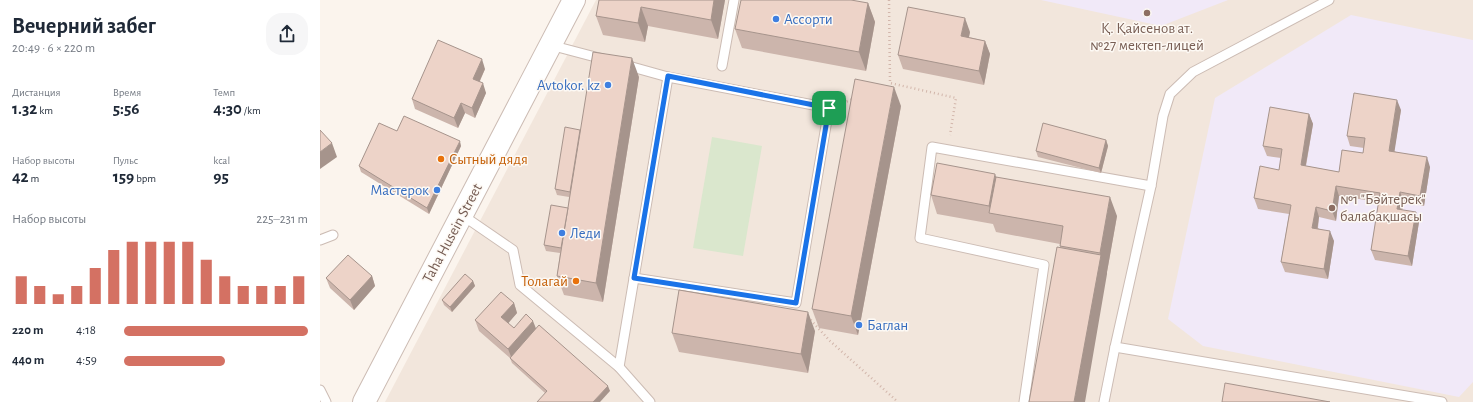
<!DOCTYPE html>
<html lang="ru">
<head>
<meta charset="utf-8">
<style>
	:root { --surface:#fff; --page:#f6f6f7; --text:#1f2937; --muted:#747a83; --accent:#d47163 }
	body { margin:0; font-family:"Alegreya Sans",sans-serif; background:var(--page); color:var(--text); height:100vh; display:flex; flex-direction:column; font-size:15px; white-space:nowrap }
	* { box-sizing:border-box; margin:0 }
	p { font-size:13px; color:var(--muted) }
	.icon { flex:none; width:22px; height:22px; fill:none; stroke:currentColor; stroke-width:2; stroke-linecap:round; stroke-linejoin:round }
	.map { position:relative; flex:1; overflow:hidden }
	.panel { display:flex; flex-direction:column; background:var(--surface); width:320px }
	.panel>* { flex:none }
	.pin { position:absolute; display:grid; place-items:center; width:34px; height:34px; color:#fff; margin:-17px; border-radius:8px; box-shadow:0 2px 6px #0006 }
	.round { display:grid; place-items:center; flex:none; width:42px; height:42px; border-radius:16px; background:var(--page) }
	.head { display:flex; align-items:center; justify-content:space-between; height:68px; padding:0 12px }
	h1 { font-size:22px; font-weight:700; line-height:30px }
	.metrics { display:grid; grid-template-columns:repeat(3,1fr); gap:6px; height:68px; padding:4px 12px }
	.metrics div { display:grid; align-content:center }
	.metrics b { font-size:17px; font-weight:700 }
	.metrics small { font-size:11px; font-weight:400 }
	.metrics p { font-size:11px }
	.chart { height:112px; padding:8px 12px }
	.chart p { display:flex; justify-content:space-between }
	.chart svg { width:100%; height:72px; margin-top:4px; stroke:var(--accent); stroke-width:6 }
	ul { padding:0 12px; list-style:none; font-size:13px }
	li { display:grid; grid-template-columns:64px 48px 1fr; align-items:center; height:30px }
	li i { height:10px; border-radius:5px; background:var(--accent) }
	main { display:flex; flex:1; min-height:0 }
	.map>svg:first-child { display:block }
	.residential { fill:#f2e6dc }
	.education { fill:#f1e9f8 }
	.green { fill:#dae7cd }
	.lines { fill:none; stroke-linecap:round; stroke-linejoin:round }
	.service-casing { stroke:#ccbcb4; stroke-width:11 }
	.tertiary-casing { stroke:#ccbcb4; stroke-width:24 }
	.path { stroke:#d2b6ab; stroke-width:2.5; stroke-dasharray:1 3; stroke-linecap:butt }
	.service { stroke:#fff; stroke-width:9 }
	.tertiary { stroke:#fff; stroke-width:22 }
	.wall { fill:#ccb5ac }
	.shaded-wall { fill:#a6948c }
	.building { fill:#edd3c8; stroke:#a6948c }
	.route-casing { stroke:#fff; stroke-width:8 }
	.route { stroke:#1a73e8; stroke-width:5 }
	.education-dot { fill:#8d6e63; stroke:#fdf9f4; stroke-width:1.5 }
	.shop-dot { fill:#3f7fe0; stroke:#fdf9f4; stroke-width:1.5 }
	.food-dot { fill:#e8710a; stroke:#fdf9f4; stroke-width:1.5 }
	.labels { text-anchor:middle; stroke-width:3; stroke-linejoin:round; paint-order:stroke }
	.shop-label { font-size:15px; fill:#366cbe; stroke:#fdf9f4; text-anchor:start }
	.education-label { font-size:15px; fill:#785e54; stroke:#fdf9f4 }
	.food-label { font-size:15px; fill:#c56008; stroke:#fdf9f4; text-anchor:start }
	.street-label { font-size:15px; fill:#745b52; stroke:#fdf9f4 }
</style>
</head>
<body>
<main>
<section class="panel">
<div class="head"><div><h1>Вечерний забег</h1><p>20:49 · 6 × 220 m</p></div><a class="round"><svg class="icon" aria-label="share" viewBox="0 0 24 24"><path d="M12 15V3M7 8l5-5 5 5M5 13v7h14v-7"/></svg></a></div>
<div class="metrics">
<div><p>Дистанция</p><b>1.32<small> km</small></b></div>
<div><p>Время</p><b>5:56</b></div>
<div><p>Темп</p><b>4:30<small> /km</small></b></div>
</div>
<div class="metrics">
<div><p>Набор высоты</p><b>42<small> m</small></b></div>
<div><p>Пульс</p><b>159<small> bpm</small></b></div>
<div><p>kcal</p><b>95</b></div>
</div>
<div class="chart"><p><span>Набор высоты</span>225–231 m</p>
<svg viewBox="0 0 160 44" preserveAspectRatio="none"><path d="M5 44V27M15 44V33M25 44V38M35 44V33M45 44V22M55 44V11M65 44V6M75 44V6M85 44V6M95 44V6M105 44V17M115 44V27M125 44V33M135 44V33M145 44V33M155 44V27"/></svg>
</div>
<ul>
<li><b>220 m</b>4:18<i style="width:100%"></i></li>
<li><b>440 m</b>4:59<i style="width:55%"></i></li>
</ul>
</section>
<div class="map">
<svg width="1153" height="402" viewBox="0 0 1153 402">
	<rect width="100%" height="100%" fill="#fbf4ed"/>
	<!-- residential -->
	<polygon class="residential" points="276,0 1153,0 1153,402 65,402"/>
	<!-- education -->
	<g class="education">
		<polygon points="721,0 908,0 841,26"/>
		<polygon points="1031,15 1153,40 1153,382 1139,397 883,346 848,319 895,98"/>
	</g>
	<!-- green -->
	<polygon class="green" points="392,137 442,146 423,256 373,248"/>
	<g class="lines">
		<defs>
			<g id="service">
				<polyline points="230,45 283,59"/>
				<polyline points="305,65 348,77 509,108 476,303 314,278"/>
				<polyline points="402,66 414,0"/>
				<polyline points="142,215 193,250 200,285 299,367 330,402"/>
				<polyline points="0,240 13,235"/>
				<polyline points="795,347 1122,402"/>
				<polyline points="299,367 348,77"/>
				<polyline points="0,390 6,402"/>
				<polyline points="704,402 724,265 600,238 612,147 831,186"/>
				<polyline points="784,402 795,347 831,186 843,116 850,94 873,72 1009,0"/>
			</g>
			<polyline id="tertiary" points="44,402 254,0"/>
		</defs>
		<!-- service casing -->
		<use href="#service" class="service-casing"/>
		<!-- tertiary casing -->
		<use href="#tertiary" class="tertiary-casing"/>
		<!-- path -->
		<g class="path">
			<polyline points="569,0 570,83 636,98 630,135"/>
			<polyline points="523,103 533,99"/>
			<polyline points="488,317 510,341 578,402"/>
		</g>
		<!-- service -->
		<use href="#service" class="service"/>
		<!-- tertiary -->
		<use href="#tertiary" class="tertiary"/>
	</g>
	<!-- wall -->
	<g class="wall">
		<polygon points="279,0 405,0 398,39 328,26 325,42 283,35 276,16"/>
		<polygon points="548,3 555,22 546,71 422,48 415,29"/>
		<polygon points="650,32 649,37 665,41 670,54 664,85 583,69 578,55"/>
		<polygon points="165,69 160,81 166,93 155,118 145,113 138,128 95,109 92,99"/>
		<polygon points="319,77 283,302 244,295 237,276 240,253 226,251 224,245 248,208 249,197 237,195 235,189 260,130"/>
		<polygon points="581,106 538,335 499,328 492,309"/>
		<polygon points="1081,110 1074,151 1110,167 1104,206 1084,202 1082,210 1099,222 1092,266 1055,260 1051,250 1059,202 1019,196 1016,221 999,217 998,228 1014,241 1008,279 965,272 961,262 969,214 938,209 934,198 959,170 961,158 947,156 943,146 989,114 993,124 986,166 1019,172 1043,153 1044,148 1030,146 1027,136"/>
		<polygon points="77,131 141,146 109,214 41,172 39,166"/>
		<polygon points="786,140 788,146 781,173 718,157 716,151"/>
		<polygon points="676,177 797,216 787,272 787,274 740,248 740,244 676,232 673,224 617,214 611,195"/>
		<polygon points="52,276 55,286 34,310 10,288 6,278"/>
		<polygon points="153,281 155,286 132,312 124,305 122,300"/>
		<polygon points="194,303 197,313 188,323 194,328 216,328 290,391 225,393 192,363 190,358 159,331 155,320"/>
		<polygon points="495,331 488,373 359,352 352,333"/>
	</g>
	<!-- shaded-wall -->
	<g class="shaded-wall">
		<polygon points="394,0 405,0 398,39 391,20"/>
		<polygon points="548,3 555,22 546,71 539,52"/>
		<polygon points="321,7 328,26 325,42 318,23"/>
		<polygon points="645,18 650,32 646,50 641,36"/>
		<polygon points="665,41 670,54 664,85 659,71"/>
		<polygon points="312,58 319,77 283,302 276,283"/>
		<polygon points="162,59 165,69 156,89 153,79"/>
		<polygon points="163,83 166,93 155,118 152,108"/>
		<polygon points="574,87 581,106 538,335 531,316"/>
		<polygon points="1077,100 1081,110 1073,161 1069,151"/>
		<polygon points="141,103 145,113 138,128 134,118"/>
		<polygon points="989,114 993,124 984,175 981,165"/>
		<polygon points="786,140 788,146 781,173 779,168"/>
		<polygon points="140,141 141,146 109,214 107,208"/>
		<polygon points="12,143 17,157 0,169 0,152"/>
		<polygon points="1107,157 1110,167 1104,206 1100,196"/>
		<polygon points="675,174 682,193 672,214 669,206"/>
		<polygon points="1016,186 1019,196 1016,221 1012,211"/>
		<polygon points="1080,192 1084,202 1080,219 1077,209"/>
		<polygon points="790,197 797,216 787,272 787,274 765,402 754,402 780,255 780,253"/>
		<polygon points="996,207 999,217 996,238 992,228"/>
		<polygon points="1096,212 1099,222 1092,266 1088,256"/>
		<polygon points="1010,231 1014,241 1008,279 1004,269"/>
		<polygon points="52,276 55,286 34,310 30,300"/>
		<polygon points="153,281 155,286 132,312 130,307"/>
		<polygon points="194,303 197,313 185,327 181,317"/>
		<polygon points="488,312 495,331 488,373 481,354"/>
		<polygon points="213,321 217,331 192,359 188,349"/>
		<polygon points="288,386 290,391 280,402 273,402"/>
	</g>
	<!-- building -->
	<g class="building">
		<polygon points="279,0 394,0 391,20 321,7 318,23 276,16"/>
		<polygon points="421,0 531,0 548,3 539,52 415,29"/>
		<polygon points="588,7 645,18 641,36 665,41 659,71 578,55"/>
		<polygon points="118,40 162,59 153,79 163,83 152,108 141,103 134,118 92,99"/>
		<polygon points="273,52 312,58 276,283 237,276"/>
		<polygon points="535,79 574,87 531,316 492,309"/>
		<polygon points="1034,93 1077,100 1069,151 1107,157 1100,196 1080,192 1077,209 1096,212 1088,256 1051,250 1060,193 1016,186 1012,211 996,207 992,228 1010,231 1004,269 961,262 971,205 934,198 940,166 959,170 962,149 943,146 950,107 989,114 981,165 1019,172 1022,150 1043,153 1045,138 1027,136"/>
		<polygon points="84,116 140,141 107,208 39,166 59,123 77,131"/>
		<polygon points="723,123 786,140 779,168 716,151"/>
		<polygon points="245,127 260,130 250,192 235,189"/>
		<polygon points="0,130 12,143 0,152"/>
		<polygon points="617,163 675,174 669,206 611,195"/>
		<polygon points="676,177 790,197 780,253 740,246 743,226 669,213"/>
		<polygon points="231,205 248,208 241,248 224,245"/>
		<polygon points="737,247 781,255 754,402 709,402"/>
		<polygon points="28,255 52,276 30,300 6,278"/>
		<polygon points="145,274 153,281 130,307 122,300"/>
		<polygon points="359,290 488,312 481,354 352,333"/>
		<polygon points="181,292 194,303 181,317 194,328 206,314 213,321 188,349 155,320"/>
		<polygon points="219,325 288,386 273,402 217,402 227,391 190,358"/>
		<polygon points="905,383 1010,402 902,402"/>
	</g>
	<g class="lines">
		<defs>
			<polygon id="route" points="348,76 509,108 476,303 314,278"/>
		</defs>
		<!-- route casing -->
		<use href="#route" class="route-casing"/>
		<!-- route -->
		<use href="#route" class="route"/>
	</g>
	<!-- markers -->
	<g class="education-dot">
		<circle cx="827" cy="13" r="4"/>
		<circle cx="1012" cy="208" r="4"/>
	</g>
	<g class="shop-dot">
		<circle cx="456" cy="19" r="4"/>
		<circle cx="288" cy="85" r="4"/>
		<circle cx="117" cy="190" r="4"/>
		<circle cx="242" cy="233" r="4"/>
		<circle cx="539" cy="325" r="4"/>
	</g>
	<g class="food-dot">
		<circle cx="121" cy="159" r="4"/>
		<circle cx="256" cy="281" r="4"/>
	</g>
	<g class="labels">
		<!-- shop labels -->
		<g class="shop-label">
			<text x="464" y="24">Ассорти</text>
			<text x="280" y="90" text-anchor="end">Avtokor. kz</text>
			<text x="109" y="195" text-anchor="end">Мастерок</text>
			<text x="250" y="238">Леди</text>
			<text x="547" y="330">Баглан</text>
		</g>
		<!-- education labels -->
		<g class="education-label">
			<text x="827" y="33">Қ. Қайсенов ат.<tspan x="827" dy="17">№27 мектеп-лицей</tspan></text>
			<text x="1020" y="204" text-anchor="start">№1 "Бәйтерек"<tspan x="1020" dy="17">балабақшасы</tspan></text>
		</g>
		<!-- food labels -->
		<g class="food-label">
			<text x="129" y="164">Сытный дядя</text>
			<text x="248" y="286" text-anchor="end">Толагай</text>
		</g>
		<!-- street labels -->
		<g class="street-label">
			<text transform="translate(132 233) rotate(-62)" y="5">Taha Husein Street</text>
		</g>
	</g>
</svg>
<div class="pin" style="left:509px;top:108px;background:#1e9e55"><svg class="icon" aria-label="arrive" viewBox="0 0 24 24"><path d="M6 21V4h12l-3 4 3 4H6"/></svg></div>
</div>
</main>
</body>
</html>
